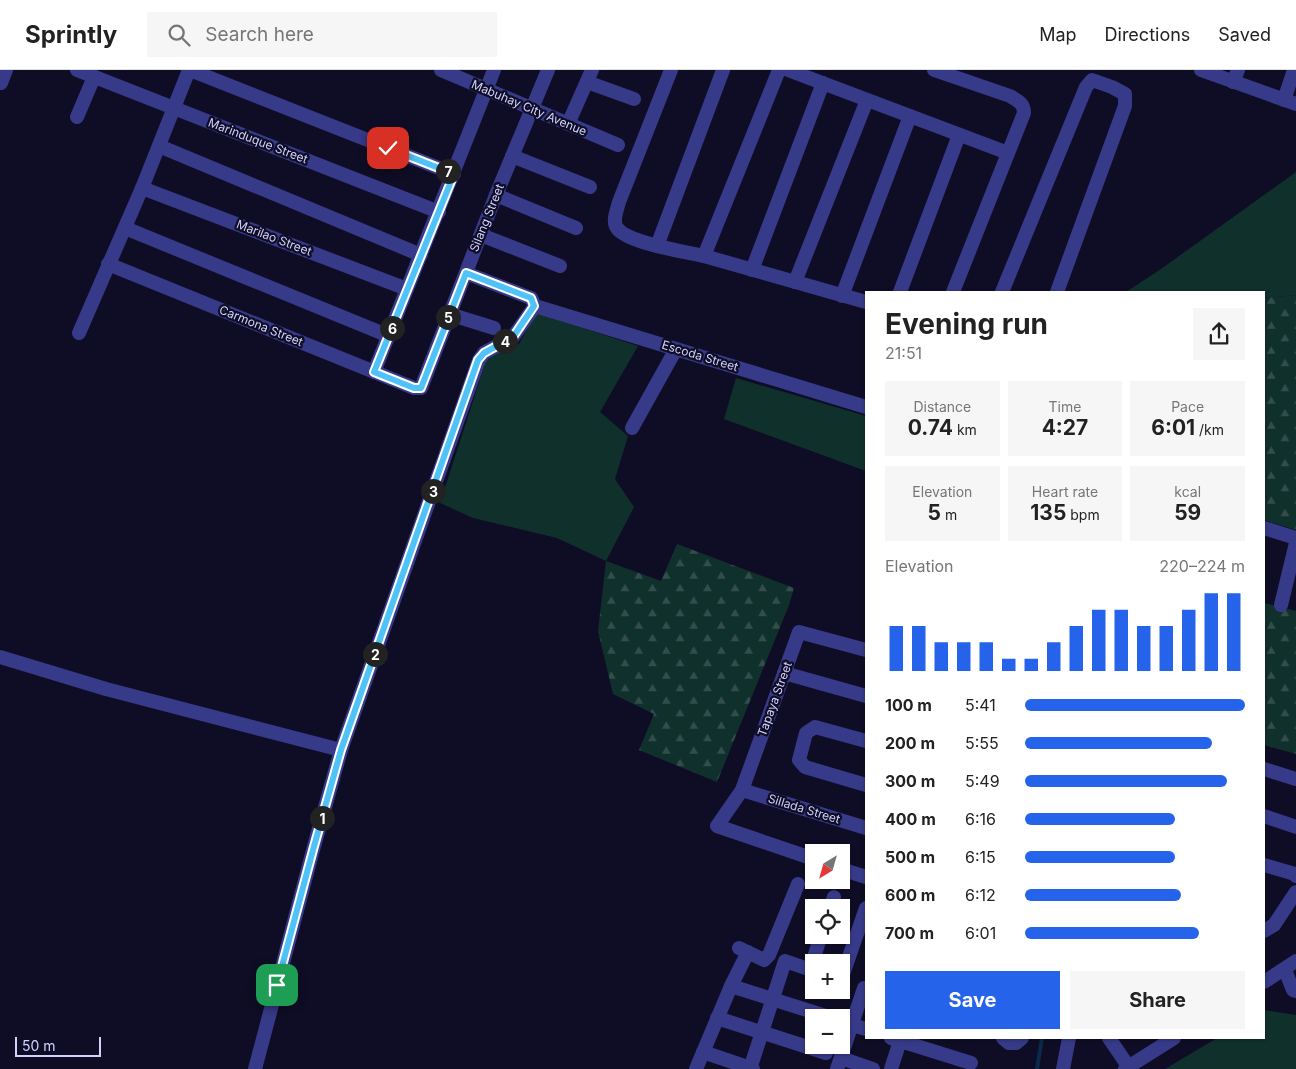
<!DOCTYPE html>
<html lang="en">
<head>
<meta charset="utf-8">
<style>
	:root { --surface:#fff; --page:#f6f6f6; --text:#222; --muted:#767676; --line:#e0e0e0; --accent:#2563eb }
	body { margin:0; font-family:Inter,sans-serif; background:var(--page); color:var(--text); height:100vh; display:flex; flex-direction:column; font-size:19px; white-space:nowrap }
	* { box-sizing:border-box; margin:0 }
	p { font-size:16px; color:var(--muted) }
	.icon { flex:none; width:28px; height:28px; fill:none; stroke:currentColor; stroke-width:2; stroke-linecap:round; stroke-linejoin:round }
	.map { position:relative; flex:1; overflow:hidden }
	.drawer { position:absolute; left:865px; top:221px; width:400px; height:748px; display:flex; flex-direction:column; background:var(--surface); border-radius:0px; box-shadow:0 1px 4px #0004 }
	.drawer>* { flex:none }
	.needle { width:32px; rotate:217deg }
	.tools { position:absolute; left:805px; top:774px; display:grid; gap:10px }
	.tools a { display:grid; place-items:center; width:45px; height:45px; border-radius:0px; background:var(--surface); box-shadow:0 1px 4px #0004; font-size:25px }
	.scale { position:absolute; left:15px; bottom:12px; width:86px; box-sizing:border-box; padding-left:5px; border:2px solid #d3d2ff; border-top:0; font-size:14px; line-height:18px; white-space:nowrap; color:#d3d2ff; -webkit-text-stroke:4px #0f0d26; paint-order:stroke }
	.pin { position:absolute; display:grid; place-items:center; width:42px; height:42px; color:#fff; margin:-21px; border-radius:10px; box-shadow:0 2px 8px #0006 }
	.km { position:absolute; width:25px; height:25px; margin:-12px; border-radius:50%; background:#222; color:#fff; font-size:14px; line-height:25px; text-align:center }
	.round { display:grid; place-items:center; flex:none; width:52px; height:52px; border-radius:0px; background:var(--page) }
	.summary { display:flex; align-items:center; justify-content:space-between; height:85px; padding:0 20px }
	h1 { font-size:28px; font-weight:700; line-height:38px }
	.metrics { display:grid; grid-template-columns:repeat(3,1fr); gap:8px; height:85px; padding:5px 20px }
	.metrics div { display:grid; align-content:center; border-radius:0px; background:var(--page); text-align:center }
	.metrics b { font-size:21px; font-weight:700 }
	.metrics small { font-size:14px; font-weight:400 }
	.metrics p { font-size:14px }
	.chart { height:140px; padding:10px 20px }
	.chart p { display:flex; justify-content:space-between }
	.chart svg { width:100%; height:90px; margin-top:5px; stroke:var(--accent); stroke-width:6 }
	.button { display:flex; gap:10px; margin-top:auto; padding:10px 20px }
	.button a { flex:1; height:58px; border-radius:0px; background:var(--accent); color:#fff; font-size:20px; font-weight:700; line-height:58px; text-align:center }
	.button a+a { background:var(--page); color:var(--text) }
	ul { padding:0 20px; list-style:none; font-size:16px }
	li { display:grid; grid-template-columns:80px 60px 1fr; align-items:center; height:38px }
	li i { height:12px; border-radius:6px; background:var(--accent) }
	header { display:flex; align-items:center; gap:30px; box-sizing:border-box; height:70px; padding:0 25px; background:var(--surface); border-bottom:1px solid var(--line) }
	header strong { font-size:24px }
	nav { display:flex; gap:28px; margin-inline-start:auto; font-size:18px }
	.search { width:350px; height:45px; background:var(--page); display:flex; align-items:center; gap:12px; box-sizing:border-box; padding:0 18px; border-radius:0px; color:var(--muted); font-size:19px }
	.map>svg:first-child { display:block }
	.grass { fill:#10302c }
	.forest { fill:url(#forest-firs) }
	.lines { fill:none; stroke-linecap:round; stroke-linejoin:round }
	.stream { stroke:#0b294c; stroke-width:4 }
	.minor { stroke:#363a88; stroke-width:14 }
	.route-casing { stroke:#fff; stroke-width:10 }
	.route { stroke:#4fc3f7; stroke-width:6 }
	.labels { text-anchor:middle; stroke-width:4.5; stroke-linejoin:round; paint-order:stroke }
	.street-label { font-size:12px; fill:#d3d2ff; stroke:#0f0d26 }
</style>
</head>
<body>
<header>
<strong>Sprintly</strong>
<div class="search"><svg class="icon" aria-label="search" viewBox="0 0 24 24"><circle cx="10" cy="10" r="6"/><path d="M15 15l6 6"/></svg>Search here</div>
<nav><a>Map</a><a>Directions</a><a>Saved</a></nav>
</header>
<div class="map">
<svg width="1296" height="999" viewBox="0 0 1296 999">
	<defs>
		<pattern id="forest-firs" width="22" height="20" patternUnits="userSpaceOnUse" patternTransform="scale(1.25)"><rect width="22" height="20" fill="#10302c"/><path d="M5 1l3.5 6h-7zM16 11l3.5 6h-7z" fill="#324d4c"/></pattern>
	</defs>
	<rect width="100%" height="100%" fill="#0f0d26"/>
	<!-- grass -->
	<g class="grass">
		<polygon points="1296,102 1296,225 1265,228 1264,230 1264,222 1126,222 1161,199"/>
		<polygon points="536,243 638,276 600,342 628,366 615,409 634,437 606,491 557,468 473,448 440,433 486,291 501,280 519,274"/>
		<polygon points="736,308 866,346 866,401 724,349"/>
		<polygon points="1264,940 1296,945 1296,999 1165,999 1217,968 1264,968"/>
	</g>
	<!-- forest -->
	<g class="forest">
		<polygon points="1296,225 1296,460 1264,450 1264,228"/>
		<polygon points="677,474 794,518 789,535 717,712 639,680 654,644 613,624 598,561 606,491 661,511"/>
		<polygon points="1264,533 1296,541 1296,684 1264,675"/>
	</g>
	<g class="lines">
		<!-- stream -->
		<polyline class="stream" points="1037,999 1042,968"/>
		<!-- minor -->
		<g class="minor">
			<polyline points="77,0 439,142"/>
			<polyline points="190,0 454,104"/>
			<polyline points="441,0 618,75"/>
			<path d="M671,0L619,132C617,140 612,151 617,158C627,173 686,182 704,186"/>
			<polyline points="779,0 704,186 866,232"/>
			<polyline points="788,0 1008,83"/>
			<path d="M934,0L1010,26C1018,31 1024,33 1024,43L953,222"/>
			<polyline points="1201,0 1296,34"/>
			<polyline points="587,12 634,29"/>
			<polyline points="1233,12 1238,0"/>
			<polyline points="1,13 6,0"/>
			<polyline points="1284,30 1294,0"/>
			<polyline points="77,47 94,7"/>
			<polyline points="568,54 592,0"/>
			<polyline points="159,76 421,185"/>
			<polyline points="512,86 590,117"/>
			<polyline points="142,118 407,219"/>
			<polyline points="496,125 576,158"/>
			<polyline points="125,158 389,266"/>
			<polyline points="481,165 560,196"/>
			<polyline points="657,176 723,0"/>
			<polyline points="108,194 414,318 421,318 496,125 548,0"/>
			<polyline points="752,200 823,13"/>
			<polyline points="466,203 531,228 535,236"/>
			<polyline points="795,212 867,30"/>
			<polyline points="900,222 959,65"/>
			<polyline points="1002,222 1086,17 1092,10 1112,17 1125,24 1125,36 1057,222"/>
			<polyline points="842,226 910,46"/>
			<polyline points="535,236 866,337"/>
			<polyline points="449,244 494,258"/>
			<polyline points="79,263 142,118 189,0"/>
			<polyline points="374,302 494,0"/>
			<polyline points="632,358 676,279"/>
			<polyline points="1264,458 1296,468"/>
			<polyline points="1281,535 1296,473"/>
			<polyline points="0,587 106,619 341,680"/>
			<polyline points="784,603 866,626"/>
			<polyline points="866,671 815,657 806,663 799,690 805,697 866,715"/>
			<polyline points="1264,699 1296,709"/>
			<polyline points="742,720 866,758"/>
			<polyline points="1264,746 1296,757"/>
			<polyline points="814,789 717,756 742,720 799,562 866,580"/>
			<polyline points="1264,795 1295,804 1296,806"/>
			<polyline points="841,799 866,807"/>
			<polyline points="830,838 834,827"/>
			<polyline points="1264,861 1274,855 1296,822"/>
			<polyline points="739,878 764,890 769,885 798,814"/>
			<polyline points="810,900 821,865"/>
			<polyline points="1285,900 1293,920 1296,921"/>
			<polyline points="841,910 866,838"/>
			<polyline points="1264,912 1296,891"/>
			<polyline points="731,916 832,948"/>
			<polyline points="717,948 826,983"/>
			<polyline points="852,955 866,959"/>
			<polyline points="891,968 971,993"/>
			<polyline points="1003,968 1009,973 1016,973 1022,968"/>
			<polyline points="1109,968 1128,996"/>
			<polyline points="703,982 753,999"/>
			<polyline points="841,988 873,999"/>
			<polyline points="255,999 313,780 341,680 479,290 484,283 513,267 535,236"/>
			<polyline points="696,999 731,916 748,882"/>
			<polyline points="750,999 785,891 814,901"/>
			<polyline points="837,999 864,918"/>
			<polyline points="891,999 901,968"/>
			<polyline points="1063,999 1069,968"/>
			<polyline points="1125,999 1174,968"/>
		</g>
	</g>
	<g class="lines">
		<defs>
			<polyline id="route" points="277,915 313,780 341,680 478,290 484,283 513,267 534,236 531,228 466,203 421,318 414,318 374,302 454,104 388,78"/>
		</defs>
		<!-- route casing -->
		<use href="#route" class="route-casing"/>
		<!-- route -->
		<use href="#route" class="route"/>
	</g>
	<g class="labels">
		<!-- street labels -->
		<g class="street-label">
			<text transform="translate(529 38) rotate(23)" y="4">Mabuhay City Avenue</text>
			<text transform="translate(258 71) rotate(21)" y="4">Marinduque Street</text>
			<text transform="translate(487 148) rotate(-68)" y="4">Silang Street</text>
			<text transform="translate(274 168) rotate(21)" y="4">Marilao Street</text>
			<text transform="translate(261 256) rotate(22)" y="4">Carmona Street</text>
			<text transform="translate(700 286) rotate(17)" y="4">Escoda Street</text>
			<text transform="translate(775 629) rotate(-70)" y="4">Tapaya Street</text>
			<text transform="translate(804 739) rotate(17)" y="4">Sillada Street</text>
		</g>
	</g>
</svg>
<div class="tools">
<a><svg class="needle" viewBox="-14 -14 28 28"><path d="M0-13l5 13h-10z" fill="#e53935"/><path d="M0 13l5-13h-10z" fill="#767676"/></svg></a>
<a><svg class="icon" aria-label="locate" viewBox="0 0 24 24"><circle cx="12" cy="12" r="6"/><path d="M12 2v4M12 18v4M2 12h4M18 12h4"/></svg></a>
<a>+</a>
<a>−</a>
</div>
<div class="scale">50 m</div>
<div class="pin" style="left:277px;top:915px;background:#1e9e55"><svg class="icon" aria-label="arrive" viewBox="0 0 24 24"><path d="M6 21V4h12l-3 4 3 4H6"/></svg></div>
<div class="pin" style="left:388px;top:78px;background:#d93025"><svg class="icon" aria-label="check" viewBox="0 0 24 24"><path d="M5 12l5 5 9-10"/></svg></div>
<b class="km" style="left:322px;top:748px">1</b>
<b class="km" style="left:375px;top:584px">2</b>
<b class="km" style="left:433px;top:421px">3</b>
<b class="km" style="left:505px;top:271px">4</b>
<b class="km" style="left:448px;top:247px">5</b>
<b class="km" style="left:392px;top:258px">6</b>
<b class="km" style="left:448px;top:101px">7</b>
<section class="drawer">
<div class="summary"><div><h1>Evening run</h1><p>21:51</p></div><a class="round"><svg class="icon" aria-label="share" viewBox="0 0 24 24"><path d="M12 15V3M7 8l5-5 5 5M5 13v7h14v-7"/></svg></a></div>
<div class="metrics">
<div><p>Distance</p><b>0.74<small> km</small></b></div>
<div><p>Time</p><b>4:27</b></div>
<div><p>Pace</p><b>6:01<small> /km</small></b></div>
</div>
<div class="metrics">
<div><p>Elevation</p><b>5<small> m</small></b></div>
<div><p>Heart rate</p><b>135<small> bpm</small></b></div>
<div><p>kcal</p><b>59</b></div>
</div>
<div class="chart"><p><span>Elevation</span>220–224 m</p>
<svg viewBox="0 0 160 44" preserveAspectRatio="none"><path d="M5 44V22M15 44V22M25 44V30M35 44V30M45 44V30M55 44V38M65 44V38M75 44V30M85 44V22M95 44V14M105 44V14M115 44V22M125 44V22M135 44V14M145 44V6M155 44V6"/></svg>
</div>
<ul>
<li><b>100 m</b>5:41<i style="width:100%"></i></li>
<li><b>200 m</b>5:55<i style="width:85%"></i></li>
<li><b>300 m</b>5:49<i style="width:92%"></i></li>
<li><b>400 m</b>6:16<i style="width:68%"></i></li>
<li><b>500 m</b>6:15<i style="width:68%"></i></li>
<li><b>600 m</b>6:12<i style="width:71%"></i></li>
<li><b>700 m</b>6:01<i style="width:79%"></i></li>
</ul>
<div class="button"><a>Save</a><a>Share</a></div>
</section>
</div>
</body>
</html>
